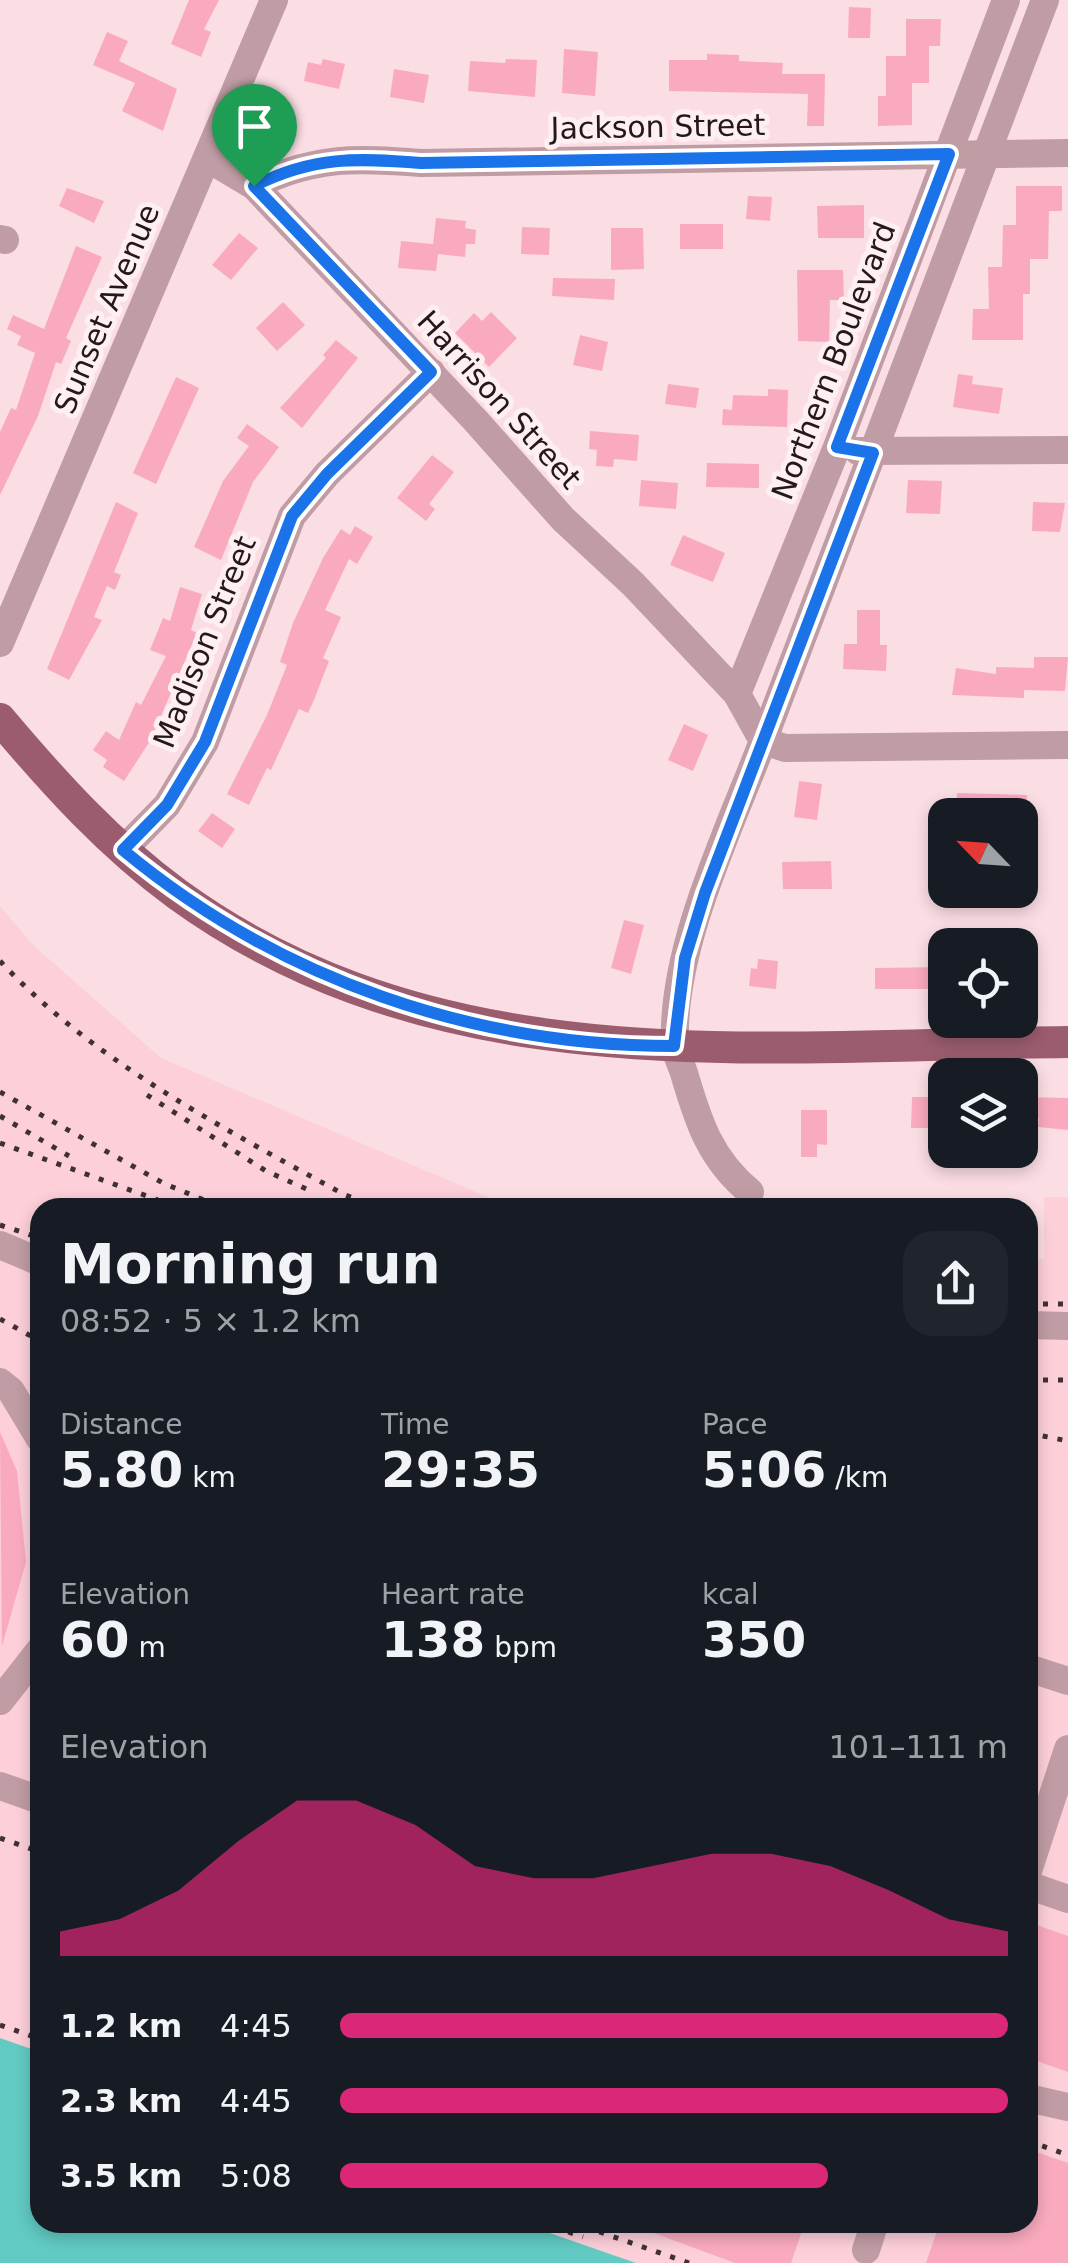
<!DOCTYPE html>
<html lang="en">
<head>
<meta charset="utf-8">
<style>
	:root { --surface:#171b24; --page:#20242c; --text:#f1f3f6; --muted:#9ea1a6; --accent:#db2777 }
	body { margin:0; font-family:"DejaVu Sans",sans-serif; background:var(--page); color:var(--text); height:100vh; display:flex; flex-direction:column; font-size:38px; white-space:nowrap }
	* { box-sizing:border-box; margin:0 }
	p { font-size:32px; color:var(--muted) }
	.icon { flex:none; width:55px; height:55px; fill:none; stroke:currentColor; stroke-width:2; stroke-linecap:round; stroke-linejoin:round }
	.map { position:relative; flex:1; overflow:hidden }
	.sheet { position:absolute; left:30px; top:1198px; width:1008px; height:1035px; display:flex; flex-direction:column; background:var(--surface); border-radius:30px; box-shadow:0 5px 15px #0003 }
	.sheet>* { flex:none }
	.needle { width:65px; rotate:295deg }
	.controls { position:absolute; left:928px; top:798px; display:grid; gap:20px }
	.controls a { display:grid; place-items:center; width:110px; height:110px; border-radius:20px; background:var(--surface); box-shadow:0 5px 15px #0003; font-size:50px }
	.pin { position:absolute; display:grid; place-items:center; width:85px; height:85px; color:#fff; margin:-102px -42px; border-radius:50% 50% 50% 0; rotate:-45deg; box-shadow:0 0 10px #0007 }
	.pin .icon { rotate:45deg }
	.round { display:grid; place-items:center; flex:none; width:105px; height:105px; border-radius:30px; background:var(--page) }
	.headline { display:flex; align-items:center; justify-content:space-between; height:170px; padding:0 30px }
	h1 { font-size:55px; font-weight:700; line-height:75px }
	.metrics { display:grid; grid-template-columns:repeat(3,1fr); gap:15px; height:170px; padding:10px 30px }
	.metrics div { display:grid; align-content:center }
	.metrics b { font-size:50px; font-weight:700 }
	.metrics small { font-size:28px; font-weight:400 }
	.metrics p { font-size:28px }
	.chart { height:280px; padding:20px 30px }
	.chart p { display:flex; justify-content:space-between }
	.chart svg { width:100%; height:180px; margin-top:10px; fill:var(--accent); opacity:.7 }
	ul { padding:0 30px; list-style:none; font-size:32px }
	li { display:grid; grid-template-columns:160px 120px 1fr; align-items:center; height:75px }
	li i { height:25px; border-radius:12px; background:var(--accent) }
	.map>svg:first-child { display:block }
	.built { fill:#fccfd9 }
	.water { fill:#61cac3 }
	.building { fill:#faaabe }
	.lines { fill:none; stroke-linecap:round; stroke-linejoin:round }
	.minor { stroke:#c09ca4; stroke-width:28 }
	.major { stroke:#9b5d6e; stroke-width:32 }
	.rail { stroke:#3e3033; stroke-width:5; stroke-dasharray:5 10; stroke-linecap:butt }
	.route-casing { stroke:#fff; stroke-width:20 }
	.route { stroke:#1a73e8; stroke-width:12 }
	.labels { text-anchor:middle; stroke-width:10; stroke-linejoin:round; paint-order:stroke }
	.street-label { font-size:30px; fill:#24181b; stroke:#feeff2 }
</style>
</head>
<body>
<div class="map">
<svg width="1068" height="2263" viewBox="0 0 1068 2263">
	<rect width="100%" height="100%" fill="#fbdee4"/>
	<!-- built -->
	<g class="built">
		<polygon points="0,906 32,944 161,1058 511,1207 40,1208 40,2052 0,2038"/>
		<polygon points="1044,1197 1068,1197 1068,2263 636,2263 521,2223 1028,2222 1028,1260 1044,1259"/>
	</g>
	<!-- water -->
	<polygon class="water" points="0,2038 40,2052 40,2222 521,2223 636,2263 0,2263"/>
	<!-- building -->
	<g class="building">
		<polygon points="189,0 219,0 204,29 211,32 201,57 171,44"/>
		<polygon points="849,7 871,8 870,38 848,38"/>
		<polygon points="906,19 941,19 940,46 929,46 929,83 912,83 912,125 878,126 878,96 886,96 886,56 906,56"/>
		<polygon points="107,32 128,41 119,61 177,89 163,131 122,111 135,83 93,65"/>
		<polygon points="564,49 598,52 595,96 562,93"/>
		<polygon points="707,54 739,55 739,61 783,63 782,74 825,74 824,126 807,126 808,94 669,91 669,60 707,60"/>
		<polygon points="323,59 345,64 339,89 304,81 308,62 321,65"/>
		<polygon points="506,59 537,60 535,97 468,91 470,61 505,63"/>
		<polygon points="394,69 429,75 424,103 390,97"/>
		<polygon points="1016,186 1062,186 1062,211 1049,211 1048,259 1030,259 1030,294 1023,294 1023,340 972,340 973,309 989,309 988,267 1002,267 1003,225 1016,225"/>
		<polygon points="67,188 104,201 94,223 59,206"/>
		<polygon points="748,196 772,197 770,221 746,219"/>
		<polygon points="864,205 864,238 818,238 817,206"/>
		<polygon points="436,218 466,221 465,228 476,230 475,244 466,244 465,257 438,254 436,271 398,268 401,241 433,244"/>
		<rect x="680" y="224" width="43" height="25"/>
		<polygon points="522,227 550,228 549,255 521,254"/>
		<polygon points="611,228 643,228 644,269 611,270"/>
		<polygon points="239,233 258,248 231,280 212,265"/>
		<polygon points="76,246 102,257 66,338 71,341 61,364 56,362 38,416 0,495 0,432 11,408 16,410 35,353 17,345 21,336 7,329 13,315 44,329"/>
		<polygon points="797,270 843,270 844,300 830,300 829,342 798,341"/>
		<polygon points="553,278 615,279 614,300 552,296"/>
		<polygon points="283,302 305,325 277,351 256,328"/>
		<polygon points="491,312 517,338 489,367 455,333 474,313 482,321"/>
		<polygon points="580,335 608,342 602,371 573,365"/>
		<polygon points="336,340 358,358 302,428 280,408 326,358 323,355"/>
		<polygon points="958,374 973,376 972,384 1003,388 999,414 953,407"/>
		<polygon points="176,377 199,388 156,484 133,473"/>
		<polygon points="668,384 699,388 696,408 665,404"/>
		<polygon points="768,389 788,390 787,427 722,425 723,409 732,410 733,395 768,396"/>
		<polygon points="247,424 279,447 253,482 221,560 194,547 223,481 249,446 237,438"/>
		<polygon points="590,431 639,435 637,461 614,459 613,467 596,466 597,450 589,449"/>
		<polygon points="432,455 454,472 429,504 435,509 426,521 397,498"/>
		<polygon points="707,463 759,464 759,488 706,487"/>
		<polygon points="641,480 678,483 676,509 639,506"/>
		<polygon points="908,480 942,481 940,514 906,513"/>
		<polygon points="116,502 138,513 114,572 121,575 115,590 107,586 94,617 102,620 69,680 47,669"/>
		<polygon points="1033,502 1065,503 1060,532 1032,531"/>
		<polygon points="355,526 373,537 357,564 349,559 325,610 341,617 323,658 329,661 314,700 308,713 299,709 271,770 267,768 249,805 227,794 267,715 287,665 280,662 293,623 323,558 341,529 350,535"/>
		<polygon points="683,535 725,553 713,582 670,565"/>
		<polygon points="180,587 202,594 191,630 197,633 150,741 124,781 103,767 107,760 93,750 106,731 119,740 136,702 141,705 166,656 150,650 163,618 170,621"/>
		<polygon points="857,610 880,610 880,645 887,645 886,671 843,669 844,644 857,644"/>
		<polygon points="1034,657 1068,657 1065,691 1024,690 1024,698 952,695 956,668 996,674 996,667 1034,668"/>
		<polygon points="684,724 708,735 693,771 668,760"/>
		<polygon points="799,781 822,784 817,820 794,817"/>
		<polygon points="957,793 1027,795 1026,815 956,815"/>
		<polygon points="212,813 235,829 222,848 198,831"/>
		<polygon points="831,861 832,889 783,889 782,862"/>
		<polygon points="624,920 644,925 631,974 611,968"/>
		<polygon points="758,959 778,961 776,989 749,986 751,968 757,969"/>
		<polygon points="945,967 944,989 875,989 875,968"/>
		<polygon points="912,1097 945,1097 945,1128 911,1128"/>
		<polygon points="1020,1097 1068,1098 1068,1130 1038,1127 1039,1118 1020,1117"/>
		<polygon points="801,1110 827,1110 827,1145 817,1144 817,1157 801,1157"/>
		<polygon points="0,1432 17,1471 26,1562 2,1646"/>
		<polygon points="1028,1922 1068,1936 1068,2072 1028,2058"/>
		<polygon points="1028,2149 1068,2163 1068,2263 926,2263 940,2222 1028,2222"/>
		<polygon points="624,2222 805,2222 791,2263 735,2263"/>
	</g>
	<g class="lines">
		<!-- minor -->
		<g class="minor">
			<polyline points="1045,0 763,741 785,748 1068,745"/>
			<polyline points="207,158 254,186 476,421 563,519 633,584 737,694"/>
			<path d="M254,186C313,156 357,158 421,163L1068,153"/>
			<polyline points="0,239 5,240"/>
			<polyline points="858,451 1068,450"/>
			<polyline points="0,643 274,0"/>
			<polyline points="123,850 167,805 205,742 292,516 327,474 431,372"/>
			<path d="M750,1192C710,1159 698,1121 684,1073C681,1064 675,1053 675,1044C671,948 729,830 763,741L737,694L837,447L1006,0"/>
			<polyline points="0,1245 40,1262"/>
			<polyline points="1028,1325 1068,1326"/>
			<polyline points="0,1382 11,1391 40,1439"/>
			<polyline points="1028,1668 1068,1681"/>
			<polyline points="0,1701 40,1650"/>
			<polyline points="0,1786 40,1800"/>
			<polyline points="1028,1871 1068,1749"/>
			<polyline points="1028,1885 1068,1899"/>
			<polyline points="1028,2098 1068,2107"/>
			<polyline points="866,2250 875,2222"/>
		</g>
		<!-- major -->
		<path class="major" d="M0,719C54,783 109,844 177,894C441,1086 762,1045 1068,1042"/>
		<!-- rail -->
		<g class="rail">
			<path d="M0,961C94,1062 225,1129 345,1195L380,1208"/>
			<polyline points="0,1092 163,1183 223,1208"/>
			<polyline points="147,1095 266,1171 311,1191"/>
			<polyline points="0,1116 69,1156"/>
			<polyline points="0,1143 180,1208"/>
			<polyline points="0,1225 40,1238"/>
			<polyline points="1028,1304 1068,1304"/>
			<polyline points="0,1319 40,1341"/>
			<polyline points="1028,1380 1068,1380"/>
			<polyline points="1028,1433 1068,1441"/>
			<polyline points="0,1838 40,1852"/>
			<polyline points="0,2025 40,2039"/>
			<polyline points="1028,2141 1068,2155"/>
			<polyline points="540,2222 583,2237"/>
			<polyline points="571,2222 689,2263"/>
		</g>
	</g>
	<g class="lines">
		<defs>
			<path id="route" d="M949,154L837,447L873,453L705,893L685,958L674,1046C473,1046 278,979 123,850L167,805L205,742L292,516L327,474L431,372L254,186C313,156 357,158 421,163Z"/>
		</defs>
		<!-- route casing -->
		<use href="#route" class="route-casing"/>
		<!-- route -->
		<use href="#route" class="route"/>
	</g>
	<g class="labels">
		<!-- street labels -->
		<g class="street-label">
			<text transform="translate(658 127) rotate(-1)" y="10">Jackson Street</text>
			<text transform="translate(107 309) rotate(-67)" y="10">Sunset Avenue</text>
			<text transform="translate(834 361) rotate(-69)" y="10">Northern Boulevard</text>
			<text transform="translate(499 400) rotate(48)" y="10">Harrison Street</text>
			<text transform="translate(205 642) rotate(-68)" y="10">Madison Street</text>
		</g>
	</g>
</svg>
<div class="controls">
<a><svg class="needle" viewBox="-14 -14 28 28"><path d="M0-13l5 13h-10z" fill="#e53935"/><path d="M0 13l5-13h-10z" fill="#9ea1a6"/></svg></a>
<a><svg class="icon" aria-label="locate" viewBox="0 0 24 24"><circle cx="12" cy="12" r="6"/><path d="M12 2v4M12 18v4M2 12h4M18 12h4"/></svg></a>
<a><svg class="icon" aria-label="layers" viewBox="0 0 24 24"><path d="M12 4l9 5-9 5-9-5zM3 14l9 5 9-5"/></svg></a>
</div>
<div class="pin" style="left:254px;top:186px;background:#1e9e55"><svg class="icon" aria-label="arrive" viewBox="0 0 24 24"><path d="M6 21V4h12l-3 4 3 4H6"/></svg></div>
<section class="sheet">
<div class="headline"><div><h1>Morning run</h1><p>08:52 · 5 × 1.2 km</p></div><a class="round"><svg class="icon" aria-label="share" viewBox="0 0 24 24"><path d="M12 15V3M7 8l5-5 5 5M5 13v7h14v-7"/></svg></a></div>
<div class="metrics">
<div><p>Distance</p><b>5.80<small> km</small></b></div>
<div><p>Time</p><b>29:35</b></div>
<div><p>Pace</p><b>5:06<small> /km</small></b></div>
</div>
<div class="metrics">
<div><p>Elevation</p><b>60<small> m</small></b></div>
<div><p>Heart rate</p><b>138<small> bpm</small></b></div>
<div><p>kcal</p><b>350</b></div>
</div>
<div class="chart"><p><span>Elevation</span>101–111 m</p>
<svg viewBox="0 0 160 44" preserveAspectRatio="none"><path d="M0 44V38L10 35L20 28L30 16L40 6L50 6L60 12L70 22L80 25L90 25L100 22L110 19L120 19L130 22L140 28L150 35L160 38V44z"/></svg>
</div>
<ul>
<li><b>1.2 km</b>4:45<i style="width:100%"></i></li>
<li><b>2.3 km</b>4:45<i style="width:100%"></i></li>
<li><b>3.5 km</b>5:08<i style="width:73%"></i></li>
</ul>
</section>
</div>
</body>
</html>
